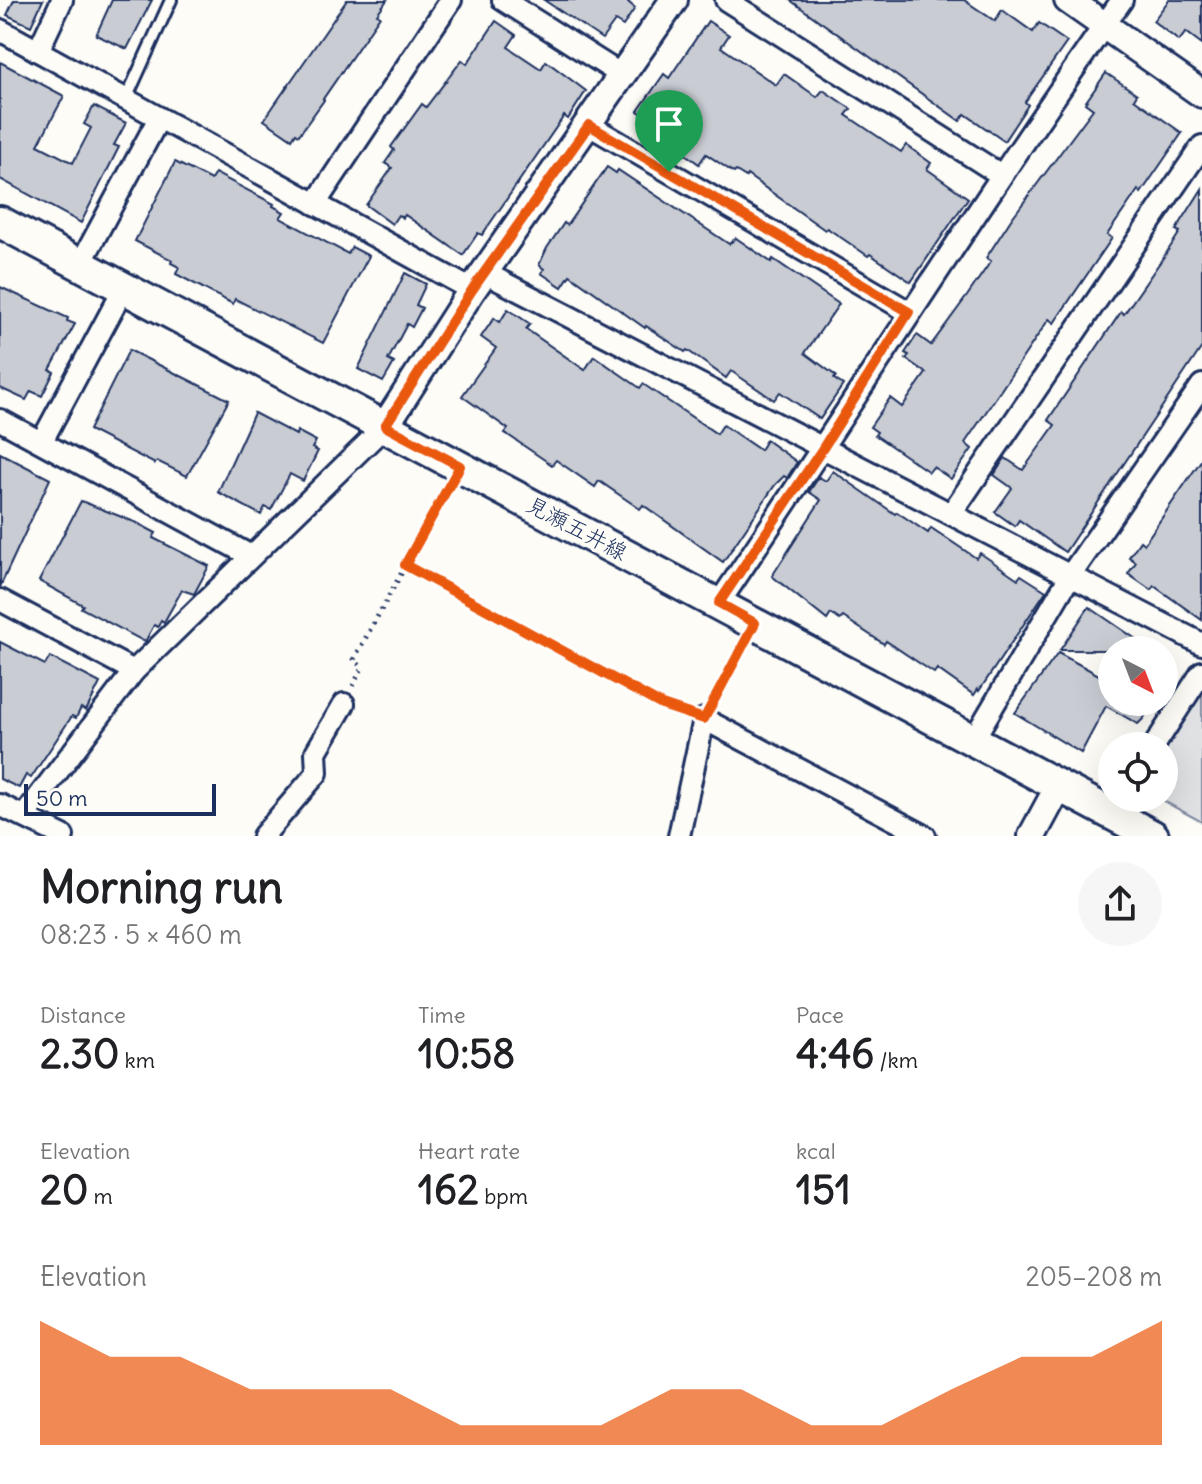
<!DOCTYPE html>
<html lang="en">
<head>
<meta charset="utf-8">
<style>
	:root { --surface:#fff; --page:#f6f6f6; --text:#202124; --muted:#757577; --accent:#ea580c }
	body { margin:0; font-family:Delius,"Klee One",sans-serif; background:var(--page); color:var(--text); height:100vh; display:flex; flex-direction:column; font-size:30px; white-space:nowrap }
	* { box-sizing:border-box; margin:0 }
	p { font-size:26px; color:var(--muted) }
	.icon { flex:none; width:44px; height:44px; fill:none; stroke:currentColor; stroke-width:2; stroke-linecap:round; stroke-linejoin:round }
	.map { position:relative; height:836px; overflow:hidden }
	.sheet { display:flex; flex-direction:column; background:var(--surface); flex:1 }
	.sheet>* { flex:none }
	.needle { width:52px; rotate:138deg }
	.fabs { position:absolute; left:1098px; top:636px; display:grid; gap:16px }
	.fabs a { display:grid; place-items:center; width:80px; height:80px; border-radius:50%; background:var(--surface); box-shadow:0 8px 32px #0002; font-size:40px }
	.scale { position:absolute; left:24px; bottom:20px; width:192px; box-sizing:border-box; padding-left:8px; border:4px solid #1b2f5e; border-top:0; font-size:22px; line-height:28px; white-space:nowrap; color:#1b2f5e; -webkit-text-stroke:6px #fdfcf7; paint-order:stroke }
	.pin { position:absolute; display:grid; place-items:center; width:68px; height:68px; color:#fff; margin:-82px -34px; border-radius:50% 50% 50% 0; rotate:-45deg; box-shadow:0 0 8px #0007 }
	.pin .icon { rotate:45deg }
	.round { display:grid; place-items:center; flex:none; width:84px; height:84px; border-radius:42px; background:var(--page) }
	.head { display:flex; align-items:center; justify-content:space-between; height:136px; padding:0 40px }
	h1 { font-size:44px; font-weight:700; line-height:60px }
	.metrics { display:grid; grid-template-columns:repeat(3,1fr); gap:12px; height:136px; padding:8px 40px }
	.metrics div { display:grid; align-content:center }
	.metrics b { font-size:40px; font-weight:700 }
	.metrics small { font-size:22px; font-weight:400 }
	.metrics p { font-size:22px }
	.chart { height:224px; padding:16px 40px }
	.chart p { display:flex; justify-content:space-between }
	.chart svg { width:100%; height:144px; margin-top:8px; fill:var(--accent); opacity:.7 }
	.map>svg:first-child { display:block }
	.green { fill:#e0e1e3; stroke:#7e88a0; stroke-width:2 }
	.building { fill:#c9ccd3; stroke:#1b2f5e; stroke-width:2 }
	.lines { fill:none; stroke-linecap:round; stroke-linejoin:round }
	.service-casing { stroke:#1b2f5e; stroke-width:16 }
	.minor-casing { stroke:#1b2f5e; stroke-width:26 }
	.tertiary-casing { stroke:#1b2f5e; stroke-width:32 }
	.secondary-casing { stroke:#1b2f5e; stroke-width:36 }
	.path { stroke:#1b2f5e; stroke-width:5; stroke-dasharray:2 6; stroke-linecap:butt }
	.service { stroke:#fdfcf7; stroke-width:10 }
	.minor { stroke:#fdfcf7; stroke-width:20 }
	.tertiary { stroke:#fdfcf7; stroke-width:26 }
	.secondary { stroke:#fdfcf7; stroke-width:30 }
	.route-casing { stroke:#fff; stroke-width:16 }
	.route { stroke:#ea580c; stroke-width:10 }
	.labels { text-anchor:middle; stroke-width:7; stroke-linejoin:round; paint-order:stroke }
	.street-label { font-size:22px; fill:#1b2f5e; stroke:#fdfcf7 }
</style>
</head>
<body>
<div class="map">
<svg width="1202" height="836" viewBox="0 0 1202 836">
	<rect width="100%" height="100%" fill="#fdfcf7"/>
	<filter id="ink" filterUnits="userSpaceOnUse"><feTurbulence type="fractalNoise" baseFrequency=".0125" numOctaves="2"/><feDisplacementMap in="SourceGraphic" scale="16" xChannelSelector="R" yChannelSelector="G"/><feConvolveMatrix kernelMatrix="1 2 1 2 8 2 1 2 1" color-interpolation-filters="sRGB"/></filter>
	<g filter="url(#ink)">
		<!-- green -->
		<polygon class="green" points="1202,685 1202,822 1158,798 1164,798 1164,746"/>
		<!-- building -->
		<g class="building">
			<polygon points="14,0 43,0 31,26 7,15"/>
			<polygon points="112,0 152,0 127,49 96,35"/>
			<polygon points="347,0 387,0 377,14 380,16 323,99 324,100 299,135 296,133 292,139 264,120"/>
			<polygon points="544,0 630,0 628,2 635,8 623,26 615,21 602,39"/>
			<polygon points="790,0 964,0 995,21 1002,10 1033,32 1039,23 1067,42 1025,102 1028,105 1004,141 965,114 960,121"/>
			<polygon points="1169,0 1202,0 1202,44 1186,32 1179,41 1153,21"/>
			<polygon points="496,21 516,35 508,47 541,69 546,61 586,91 568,119 564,116 482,235 478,233 463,255 405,215 403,218 398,215 392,224 366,205 392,168 385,163 394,150 391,147 422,104 426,107 462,60 467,64"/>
			<polygon points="708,21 729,35 721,47 776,85 784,74 817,97 823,90 851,109 846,115 901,152 906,145 931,163 927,169 968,198 911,282 870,254 868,256 827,228 825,230 747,175 746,177 736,171 734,173 706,154 699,164 681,151 686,144 638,111 664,74 669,78"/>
			<polygon points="0,62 64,96 38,145 73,163 91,128 84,124 94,106 126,123 114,145 119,147 81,223 0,179"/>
			<polygon points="1106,73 1137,94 1134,99 1182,133 1141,193 1138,190 1107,235 1112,238 1054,323 1049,319 965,443 972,449 951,479 933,467 929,472 875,435 877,432 870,427 890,398 902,407 926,373 906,359 909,355 905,353 917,335 931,345 967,296 991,261 986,258 1012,218 1093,109 1085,103"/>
			<polygon points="175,162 211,180 215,173 274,204 273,206 284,212 280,218 348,254 352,247 369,256 323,343 235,299 233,304 176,274 179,267 171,263 172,260 135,241"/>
			<polygon points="607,167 616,173 618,170 729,244 736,238 771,262 773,259 839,304 805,353 836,376 834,379 843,385 820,419 780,392 774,400 731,371 726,378 687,350 685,352 646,326 645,328 570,275 562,287 541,273 544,269 539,265 547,248 564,223 567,225"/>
			<polygon points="1202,189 1202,347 1065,552 1019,520 1015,526 995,512 1012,488 994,475 1005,458 1023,470 1055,425 1048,420 1121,312 1124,314 1167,252 1180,232 1176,230"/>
			<polygon points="405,273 426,284 416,305 422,308 412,327 407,324 388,360 394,363 383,382 358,369"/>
			<polygon points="0,287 68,318 67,321 75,324 50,370 54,372 42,396 31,391 26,400 0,388"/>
			<polygon points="508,309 530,324 526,329 585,370 594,356 640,388 643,384 717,434 723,425 760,450 766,440 797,462 787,478 784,476 775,485 723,562 643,505 640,509 599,481 595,487 556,460 552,465 505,433 508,429 462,396 496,348 481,337 494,318 500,322"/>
			<polygon points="129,350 229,400 187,476 157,461 155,464 89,430"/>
			<polygon points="254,413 296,435 297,431 316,441 312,448 318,451 303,481 290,474 271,510 265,507 261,515 218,492"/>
			<polygon points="0,453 50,479 0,587"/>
			<polygon points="1202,459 1202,620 1154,586 1151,590 1128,574 1136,562 1129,557 1140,541 1144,544"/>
			<polygon points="833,471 895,514 897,512 928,533 931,528 976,558 980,553 1018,579 1021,575 1046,591 979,691 978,689 974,695 937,669 934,673 886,641 884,644 843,617 840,620 831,614 827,620 772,576 821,500 809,492 819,477 826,481"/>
			<polygon points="81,501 137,523 156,533 153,538 209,566 194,594 182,590 164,622 161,620 158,627 154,625 145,642 81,608 83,605 39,581"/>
			<polygon points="1089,607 1152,650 1060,650"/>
			<polygon points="0,642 45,665 50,657 100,683 86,711 81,708 76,718 72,716 31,778 26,775 19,788 0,779"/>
			<polygon points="1058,653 1112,682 1112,702 1153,702 1144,718 1138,724 1106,706 1081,753 1015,713"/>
		</g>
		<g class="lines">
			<defs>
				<polyline id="service" points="126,99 171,0"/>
				<g id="minor">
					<polyline points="503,0 623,76"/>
					<polyline points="726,0 1001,175"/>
					<polyline points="0,30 472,290"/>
					<polyline points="38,51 62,0"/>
					<polyline points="589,125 909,312"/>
					<polyline points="315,204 451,0"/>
					<polyline points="80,265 159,118"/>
					<polyline points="485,273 1202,644"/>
					<polyline points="0,420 251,556"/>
					<polyline points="42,441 124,288"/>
					<polyline points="951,514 1202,146"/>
					<polyline points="0,600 134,671"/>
					<path d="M719,603C854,402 983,198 1122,0"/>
					<polyline points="973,740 1070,576 1202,385"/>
					<polyline points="1154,746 1202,672"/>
					<polyline points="0,805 63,836"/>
					<polyline points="24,816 134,671 385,426"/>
					<polyline points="263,836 317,773 316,752 344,704"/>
					<polyline points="679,836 704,719 925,836"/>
				</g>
				<g id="tertiary">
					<polyline points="1068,0 1202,94"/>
					<polyline points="385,426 472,290 674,0"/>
					<polyline points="1032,836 1059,786"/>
				</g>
				<polyline id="secondary" points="0,222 1153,836"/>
			</defs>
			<!-- service casing -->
			<use href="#service" class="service-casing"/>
			<!-- minor casing -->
			<use href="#minor" class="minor-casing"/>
			<!-- tertiary casing -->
			<use href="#tertiary" class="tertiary-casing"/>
			<!-- secondary casing -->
			<use href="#secondary" class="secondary-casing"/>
			<!-- path -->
			<g class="path">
				<polyline points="405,565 662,705 684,712"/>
				<polyline points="353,686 362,668 354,659 448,489"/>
				<polyline points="714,700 743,645"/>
			</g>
			<!-- service -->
			<use href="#service" class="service"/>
			<!-- minor -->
			<use href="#minor" class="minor"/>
			<!-- tertiary -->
			<use href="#tertiary" class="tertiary"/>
			<!-- secondary -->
			<use href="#secondary" class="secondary"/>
		</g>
	</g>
	<g class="lines" filter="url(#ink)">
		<defs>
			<polygon id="route" points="589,125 909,312 823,448 719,603 755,623 704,719 662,705 405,565 460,466 385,426 472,290"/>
		</defs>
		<!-- route casing -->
		<use href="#route" class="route-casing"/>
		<!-- route -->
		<use href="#route" class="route"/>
	</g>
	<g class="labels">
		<!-- street labels -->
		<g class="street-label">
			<text transform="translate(577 528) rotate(28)" y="8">見瀬五井線</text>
		</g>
	</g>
</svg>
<div class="fabs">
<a><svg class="needle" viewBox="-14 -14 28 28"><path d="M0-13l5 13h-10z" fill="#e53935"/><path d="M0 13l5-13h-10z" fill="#757577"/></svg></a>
<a><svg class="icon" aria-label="locate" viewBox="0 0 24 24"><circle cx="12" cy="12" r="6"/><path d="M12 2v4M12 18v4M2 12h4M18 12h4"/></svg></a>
</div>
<div class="scale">50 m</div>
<div class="pin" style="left:669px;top:172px;background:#1e9e55"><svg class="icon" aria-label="arrive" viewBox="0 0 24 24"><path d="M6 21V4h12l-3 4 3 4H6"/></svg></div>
</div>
<section class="sheet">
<div class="head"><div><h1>Morning run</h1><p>08:23 · 5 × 460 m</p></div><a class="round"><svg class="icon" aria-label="share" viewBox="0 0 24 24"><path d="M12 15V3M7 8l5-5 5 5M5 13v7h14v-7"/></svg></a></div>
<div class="metrics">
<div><p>Distance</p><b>2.30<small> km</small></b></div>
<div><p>Time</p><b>10:58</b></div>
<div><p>Pace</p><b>4:46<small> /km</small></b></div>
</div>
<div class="metrics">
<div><p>Elevation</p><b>20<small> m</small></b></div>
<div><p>Heart rate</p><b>162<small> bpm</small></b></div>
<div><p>kcal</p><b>151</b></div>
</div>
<div class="chart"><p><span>Elevation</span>205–208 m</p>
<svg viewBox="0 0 160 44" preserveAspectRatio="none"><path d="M0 44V6L10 17L20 17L30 27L40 27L50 27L60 38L70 38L80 38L90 27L100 27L110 38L120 38L130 27L140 17L150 17L160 6V44z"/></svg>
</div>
</section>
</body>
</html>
